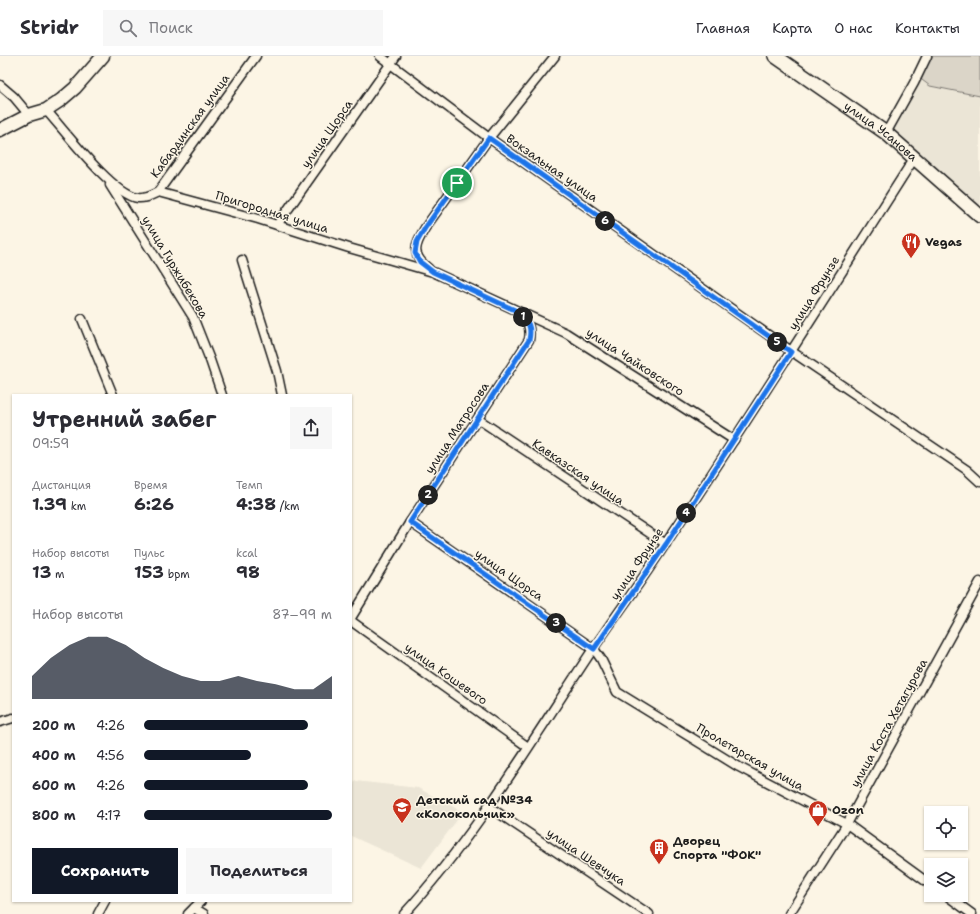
<!DOCTYPE html>
<html lang="ru">
<head>
<meta charset="utf-8">
<style>
	:root { --surface:#fff; --page:#f7f7f7; --text:#2b2b33; --muted:#7c7c81; --line:#e1e1e2; --accent:#111827 }
	body { margin:0; font-family:"Shantell Sans",sans-serif; background:var(--page); color:var(--text); height:100vh; display:flex; flex-direction:column; font-size:15px; white-space:nowrap }
	* { box-sizing:border-box; margin:0 }
	p { font-size:13px; color:var(--muted) }
	.icon { flex:none; width:22px; height:22px; fill:none; stroke:currentColor; stroke-width:2; stroke-linecap:round; stroke-linejoin:round }
	.map { position:relative; flex:1; overflow:hidden }
	.drawer { position:absolute; left:12px; top:338px; width:340px; height:508px; display:flex; flex-direction:column; background:var(--surface); border-radius:0px; box-shadow:0 1px 3px #0004 }
	.drawer>* { flex:none }
	.fabs { position:absolute; left:924px; top:750px; display:grid; gap:8px }
	.fabs a { display:grid; place-items:center; width:44px; height:44px; border-radius:0px; background:var(--surface); box-shadow:0 1px 3px #0004; font-size:20px }
	.pin { position:absolute; display:grid; place-items:center; width:34px; height:34px; color:#fff; margin:-17px; border:2px solid #fff; border-radius:50%; box-shadow:0 1px 4px #0007 }
	.km { position:absolute; width:20px; height:20px; margin:-10px; border-radius:50%; background:#222; color:#fff; font-size:11px; line-height:20px; text-align:center }
	.round { display:grid; place-items:center; flex:none; width:42px; height:42px; border-radius:0px; background:var(--page) }
	.overview { display:flex; align-items:center; justify-content:space-between; height:68px; padding:0 20px }
	h1 { font-size:22px; font-weight:700; line-height:30px }
	.metrics { display:grid; grid-template-columns:repeat(3,1fr); gap:6px; height:68px; padding:4px 20px }
	.metrics div { display:grid; align-content:center }
	.metrics b { font-size:17px; font-weight:700 }
	.metrics small { font-size:11px; font-weight:400 }
	.metrics p { font-size:11px }
	.chart { height:112px; padding:8px 20px }
	.chart p { display:flex; justify-content:space-between }
	.chart svg { width:100%; height:72px; margin-top:4px; fill:var(--accent); opacity:.7 }
	.button { display:flex; gap:8px; margin-top:auto; padding:8px 20px }
	.button a { flex:1; height:46px; border-radius:0px; background:var(--accent); color:#fff; font-size:16px; font-weight:700; line-height:46px; text-align:center }
	.button a+a { background:var(--page); color:var(--text) }
	ul { padding:0 20px; list-style:none; font-size:13px }
	li { display:grid; grid-template-columns:64px 48px 1fr; align-items:center; height:30px }
	li i { height:10px; border-radius:5px; background:var(--accent) }
	header { display:flex; align-items:center; gap:24px; box-sizing:border-box; height:56px; padding:0 20px; background:var(--surface); border-bottom:1px solid var(--line) }
	header strong { font-size:19px }
	nav { display:flex; gap:22px; margin-inline-start:auto; font-size:14px }
	.search { width:280px; height:36px; background:var(--page); display:flex; align-items:center; gap:10px; box-sizing:border-box; padding:0 14px; border-radius:0px; color:var(--muted); font-size:15px }
	.map>svg:first-child { display:block }
	.built { fill:#ebe5d6 }
	.green { fill:#dbd5c8; stroke:#7c7872 }
	.lines { fill:none; stroke-linecap:round; stroke-linejoin:round }
	.street-casing { stroke:#1c1c1c; stroke-width:11 }
	.secondary-casing { stroke:#1c1c1c; stroke-width:15 }
	.primary-casing { stroke:#1c1c1c; stroke-width:16 }
	.street { stroke:#fcf5e5; stroke-width:8 }
	.secondary { stroke:#fcf5e5; stroke-width:12 }
	.primary { stroke:#fcf5e5; stroke-width:13 }
	.route-casing { stroke:#fff; stroke-width:8 }
	.route { stroke:#1a73e8; stroke-width:5 }
	.labels { text-anchor:middle; stroke-width:3; stroke-linejoin:round; paint-order:stroke }
	.street-label { font-size:12px; fill:#1c1c1c; stroke:#fcf5e5 }
	.poi-label { font-size:12px; font-weight:bold; fill:#1c1c1c; stroke:#fcf5e5; text-anchor:start }
</style>
</head>
<body>
<header>
<strong>Stridr</strong>
<div class="search"><svg class="icon" aria-label="search" viewBox="0 0 24 24"><circle cx="10" cy="10" r="6"/><path d="M15 15l6 6"/></svg>Поиск</div>
<nav><a>Главная</a><a>Карта</a><a>О нас</a><a>Контакты</a></nav>
</header>
<div class="map">
<svg width="980" height="858" viewBox="0 0 980 858">
	<rect width="100%" height="100%" fill="#fcf5e5"/>
	<filter id="ink" filterUnits="userSpaceOnUse"><feTurbulence type="fractalNoise" baseFrequency=".025" numOctaves="2"/><feDisplacementMap in="SourceGraphic" scale="8" xChannelSelector="R" yChannelSelector="G"/><feConvolveMatrix kernelMatrix="1 2 1 2 8 2 1 2 1" color-interpolation-filters="sRGB"/></filter>
	<g filter="url(#ink)">
		<!-- built -->
		<g class="built">
			<polygon points="918,21 930,30 980,40 980,160 886,77"/>
			<polygon points="355,725 418,732 463,756 421,812 351,780 351,733"/>
		</g>
		<!-- green -->
		<polygon class="green" points="930,0 980,0 980,40 930,30 918,21"/>
		<g class="lines">
			<defs>
				<g id="street">
					<polyline points="380,0 489,82 791,295 967,414 980,426"/>
					<polyline points="0,29 14,41 29,59"/>
					<path d="M46,54C64,74 113,139 138,142C145,143 152,139 158,136L258,163L349,192L433,216L566,277L734,384"/>
					<polyline points="886,77 914,27 927,0"/>
					<polyline points="110,129 193,261 210,304 222,339"/>
					<polyline points="158,136 256,0"/>
					<polyline points="277,169 396,0"/>
					<polyline points="242,204 277,315 282,339"/>
					<path d="M429,213C411,198 414,191 425,172L489,82L555,0"/>
					<polyline points="82,263 113,339"/>
					<polyline points="478,363 666,488"/>
					<polyline points="410,466 594,593 601,603 617,636 739,711 847,768 931,829"/>
					<path d="M351,562L410,466L529,284C531,272 528,266 521,258"/>
					<polyline points="351,565 528,691"/>
					<polyline points="0,666 13,662"/>
					<polyline points="488,750 649,858"/>
					<polyline points="946,839 972,858"/>
					<polyline points="194,852 204,858"/>
					<polyline points="98,858 105,845"/>
					<polyline points="188,858 201,845"/>
					<path d="M404,858C477,778 533,683 593,593C617,558 643,523 666,487C751,360 833,230 915,101"/>
					<polyline points="789,858 847,768 980,526"/>
				</g>
				<polyline id="secondary" points="0,74 29,59 46,54 61,44 75,32 103,0"/>
				<g id="primary">
					<path id="s1" d="M775,0L886,77L980,160"/>
				</g>
			</defs>
			<!-- street casing -->
			<use href="#street" class="street-casing"/>
			<!-- secondary casing -->
			<use href="#secondary" class="secondary-casing"/>
			<!-- primary casing -->
			<use href="#primary" class="primary-casing"/>
			<!-- street -->
			<use href="#street" class="street"/>
			<!-- secondary -->
			<use href="#secondary" class="secondary"/>
			<!-- primary -->
			<use href="#primary" class="primary"/>
		</g>
	</g>
	<g class="lines" filter="url(#ink)">
		<defs>
			<path id="route" d="M489,82L791,296L666,488L594,593L410,466L529,284C532,270 528,266 519,256L433,216L420,206L415,197L417,186L425,172Z"/>
		</defs>
		<!-- route casing -->
		<use href="#route" class="route-casing"/>
		<!-- route -->
		<use href="#route" class="route"/>
	</g>
	<!-- icons -->
	<defs>
		<symbol id="restaurant-pin" viewBox="-11 -11 22 30"><path d="M0 17L-7.5 6A9.5 9.5 0 1 1 7.5 6Z" fill="#c8321e" stroke="#fcf5e5"/><path d="M-5-6h1v4h1v-4h1v4h1v-4h1v5L-1.5 .5V6h-2V.5L-5-1ZM5-6V6H3V1.5H1.5Q1.5-4 5-6Z" fill="#fff"/></symbol>
		<symbol id="school-pin" viewBox="-11 -11 22 30"><path d="M0 17L-7.5 6A9.5 9.5 0 1 1 7.5 6Z" fill="#c8321e" stroke="#fcf5e5"/><path d="M0-5L7-2L0 1L-7-2ZM-4 1L0 2.5L4 1V4Q0 6-4 4Z" fill="#fff"/></symbol>
		<symbol id="shop-pin" viewBox="-11 -11 22 30"><path d="M0 17L-7.5 6A9.5 9.5 0 1 1 7.5 6Z" fill="#c8321e" stroke="#fcf5e5"/><path d="M-5-2.5h2.3a2.7 3.5 0 0 1 5.4 0H5L5.5 6h-11ZM-1.5-2.5h3a1.5 2.3 0 0 0-3 0Z" fill="#fff"/></symbol>
		<symbol id="building-pin" viewBox="-11 -11 22 30"><path d="M0 17L-7.5 6A9.5 9.5 0 1 1 7.5 6Z" fill="#c8321e" stroke="#fcf5e5"/><path d="M-4-6H4V6H1V3H-1V6H-4ZM-2.5-4.3h1.7v1.8h-1.7ZM.8-4.3h1.7v1.8H.8ZM-2.5-1h1.7V.8h-1.7ZM.8-1h1.7V.8H.8Z" fill="#fff"/></symbol>
	</defs>
	<g fill-rule="evenodd">
		<use href="#restaurant-pin" x="900" y="175" width="22" height="30"/>
		<use href="#school-pin" x="391" y="740" width="22" height="30"/>
		<use href="#shop-pin" x="807" y="743" width="22" height="30"/>
		<use href="#building-pin" x="648" y="781" width="22" height="30"/>
	</g>
	<g class="labels">
		<!-- street labels -->
		<g class="street-label">
			<text transform="translate(190 70) rotate(-54)" y="4">Кабардинская улица</text>
			<text dy="4" stroke="none"><textPath href="#s1" startOffset="130">улица Усанова</textPath></text>
			<text transform="translate(327 78) rotate(-55)" y="4">улица Щорса</text>
			<text transform="translate(552 112) rotate(35)" y="4">Вокзальная улица</text>
			<text transform="translate(272 156) rotate(17)" y="4">Пригородная улица</text>
			<text transform="translate(175 211) rotate(59)" y="4">улица Гуржибекова</text>
			<text transform="translate(814 237) rotate(-58)" y="4">улица Фрунзе</text>
			<text transform="translate(635 306) rotate(33)" y="4">улица Чайковского</text>
			<text transform="translate(457 372) rotate(-57)" y="4">улица Матросова</text>
			<text transform="translate(578 416) rotate(34)" y="4">Кавказская улица</text>
			<text transform="translate(637 508) rotate(-56)" y="4">улица Фрунзе</text>
			<text transform="translate(509 519) rotate(35)" y="4">улица Щорса</text>
			<text transform="translate(446 618) rotate(35)" y="4">улица Кошевого</text>
			<text transform="translate(889 667) rotate(-61)" y="4">улица Коста Хетагурова</text>
			<text transform="translate(750 701) rotate(30)" y="4">Пролетарская улица</text>
			<text transform="translate(586 801) rotate(34)" y="4">улица Шевчука</text>
		</g>
		<!-- poi labels -->
		<g class="poi-label">
			<text x="925" y="190">Vegas</text>
			<text x="416" y="748">Детский сад №34<tspan x="416" dy="14">«Колокольчик»</tspan></text>
			<text x="832" y="758">Ozon</text>
			<text x="673" y="789">Дворец<tspan x="673" dy="14">Спорта "ФОК"</tspan></text>
		</g>
	</g>
</svg>
<div class="fabs">
<a><svg class="icon" aria-label="locate" viewBox="0 0 24 24"><circle cx="12" cy="12" r="6"/><path d="M12 2v4M12 18v4M2 12h4M18 12h4"/></svg></a>
<a><svg class="icon" aria-label="layers" viewBox="0 0 24 24"><path d="M12 4l9 5-9 5-9-5zM3 14l9 5 9-5"/></svg></a>
</div>
<div class="pin" style="left:457px;top:127px;background:#1e9e55"><svg class="icon" aria-label="arrive" viewBox="0 0 24 24"><path d="M6 21V4h12l-3 4 3 4H6"/></svg></div>
<b class="km" style="left:523px;top:261px">1</b>
<b class="km" style="left:428px;top:439px">2</b>
<b class="km" style="left:556px;top:567px">3</b>
<b class="km" style="left:686px;top:457px">4</b>
<b class="km" style="left:777px;top:286px">5</b>
<b class="km" style="left:605px;top:165px">6</b>
<section class="drawer">
<div class="overview"><div><h1>Утренний забег</h1><p>09:59</p></div><a class="round"><svg class="icon" aria-label="share" viewBox="0 0 24 24"><path d="M12 15V3M7 8l5-5 5 5M5 13v7h14v-7"/></svg></a></div>
<div class="metrics">
<div><p>Дистанция</p><b>1.39<small> km</small></b></div>
<div><p>Время</p><b>6:26</b></div>
<div><p>Темп</p><b>4:38<small> /km</small></b></div>
</div>
<div class="metrics">
<div><p>Набор высоты</p><b>13<small> m</small></b></div>
<div><p>Пульс</p><b>153<small> bpm</small></b></div>
<div><p>kcal</p><b>98</b></div>
</div>
<div class="chart"><p><span>Набор высоты</span>87–99 m</p>
<svg viewBox="0 0 160 44" preserveAspectRatio="none"><path d="M0 44V30L10 19L20 11L30 6L40 6L50 11L60 19L70 25L80 30L90 33L100 33L110 30L120 33L130 35L140 38L150 38L160 30V44z"/></svg>
</div>
<ul>
<li><b>200 m</b>4:26<i style="width:87%"></i></li>
<li><b>400 m</b>4:56<i style="width:57%"></i></li>
<li><b>600 m</b>4:26<i style="width:87%"></i></li>
<li><b>800 m</b>4:17<i style="width:100%"></i></li>
</ul>
<div class="button"><a>Сохранить</a><a>Поделиться</a></div>
</section>
</div>
</body>
</html>
